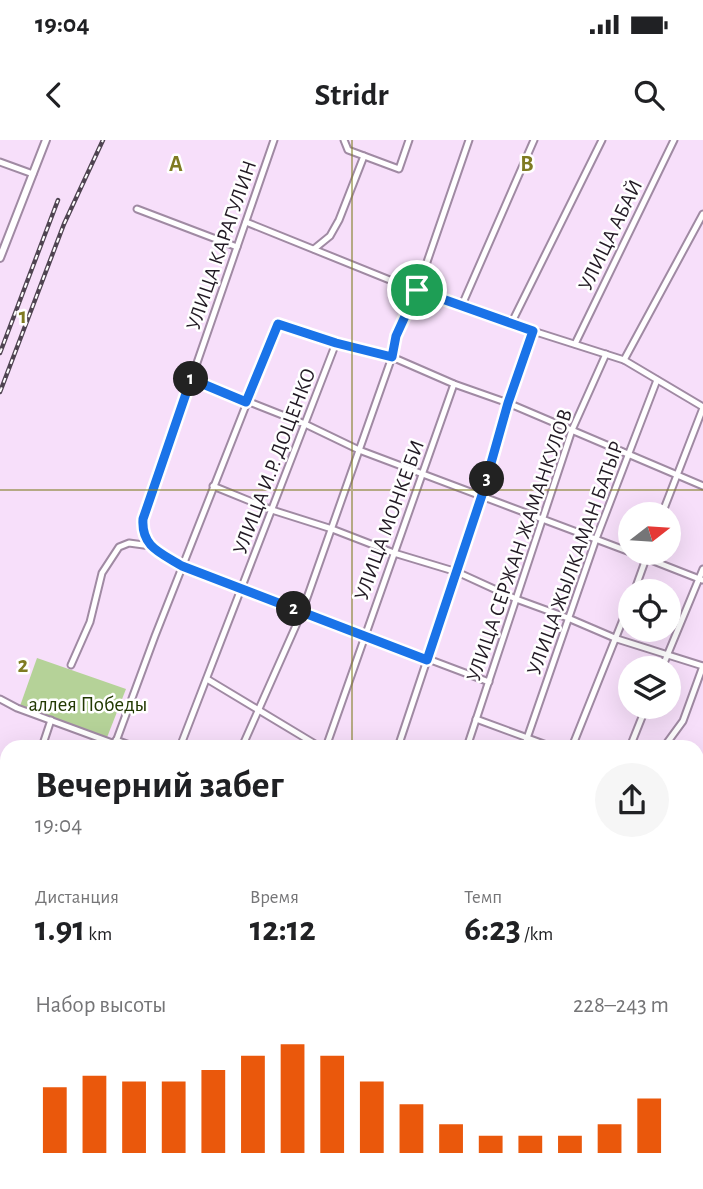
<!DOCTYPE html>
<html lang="ru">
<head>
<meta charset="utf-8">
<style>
	:root { --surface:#fff; --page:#f6f6f6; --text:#202124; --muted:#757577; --accent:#ea580c }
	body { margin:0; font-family:"Alegreya Sans",sans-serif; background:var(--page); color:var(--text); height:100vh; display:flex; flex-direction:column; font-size:26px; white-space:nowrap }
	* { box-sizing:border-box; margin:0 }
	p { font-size:23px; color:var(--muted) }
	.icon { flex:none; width:38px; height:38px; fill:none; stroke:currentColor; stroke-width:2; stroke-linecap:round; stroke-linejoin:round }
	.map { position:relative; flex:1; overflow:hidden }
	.side { position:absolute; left:0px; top:600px; width:704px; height:450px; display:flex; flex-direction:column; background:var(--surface); border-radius:21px 21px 0 0; box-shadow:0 7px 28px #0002 }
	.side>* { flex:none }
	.needle { width:46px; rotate:73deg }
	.tools { position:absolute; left:618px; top:362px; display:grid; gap:14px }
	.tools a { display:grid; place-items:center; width:63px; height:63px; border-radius:50%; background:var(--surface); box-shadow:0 7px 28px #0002; font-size:35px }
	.pin { position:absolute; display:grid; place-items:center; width:60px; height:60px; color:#fff; margin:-30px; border:4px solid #fff; border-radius:50%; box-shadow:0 2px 7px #0007 }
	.km { position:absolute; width:35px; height:35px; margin:-18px; border-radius:50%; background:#222; color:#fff; font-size:19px; line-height:35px; text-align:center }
	.round { display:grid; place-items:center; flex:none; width:74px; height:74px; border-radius:37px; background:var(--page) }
	.headline { display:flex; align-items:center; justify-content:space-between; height:119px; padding:0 35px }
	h1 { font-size:38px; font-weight:700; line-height:52px }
	.metrics { display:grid; grid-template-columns:repeat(3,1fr); gap:10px; height:119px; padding:7px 35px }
	.metrics div { display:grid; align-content:center }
	.metrics b { font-size:35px; font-weight:700 }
	.metrics small { font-size:19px; font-weight:400 }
	.metrics p { font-size:19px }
	.chart { height:196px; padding:14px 35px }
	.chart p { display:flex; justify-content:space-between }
	.chart svg { width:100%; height:126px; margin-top:7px; stroke:var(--accent); stroke-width:6 }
	.status { display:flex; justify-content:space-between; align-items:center; height:49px; padding:0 35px; background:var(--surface); direction:ltr }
	.status svg { height:19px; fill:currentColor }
	header { display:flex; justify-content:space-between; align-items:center; height:91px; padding:0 35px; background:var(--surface); font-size:32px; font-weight:700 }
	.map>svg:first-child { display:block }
	.green { fill:#b5d298 }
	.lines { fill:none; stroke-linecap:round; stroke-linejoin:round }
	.minor-casing { stroke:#a08aa3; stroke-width:9 }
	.tertiary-casing { stroke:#a08aa3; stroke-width:10 }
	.minor { stroke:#fff; stroke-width:5 }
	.tertiary { stroke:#fff; stroke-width:6 }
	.rail-casing { stroke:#4f4451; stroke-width:4.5 }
	.rail { stroke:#fff; stroke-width:2; stroke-dasharray:5; stroke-linecap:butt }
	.route-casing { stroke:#fff; stroke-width:14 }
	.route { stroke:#1a73e8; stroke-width:9 }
	.grid { fill:none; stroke:#7f7b22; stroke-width:2; stroke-opacity:0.55 }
	.labels { text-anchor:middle; stroke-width:5; stroke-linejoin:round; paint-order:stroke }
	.street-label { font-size:21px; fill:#221a24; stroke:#fff }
	.park-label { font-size:21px; fill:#223902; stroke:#fff }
	.grid-label { font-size:23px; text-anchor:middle; font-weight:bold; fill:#7f7b22; stroke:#fff; stroke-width:5; stroke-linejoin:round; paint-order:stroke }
</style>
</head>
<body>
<div class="status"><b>19:04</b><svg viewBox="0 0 49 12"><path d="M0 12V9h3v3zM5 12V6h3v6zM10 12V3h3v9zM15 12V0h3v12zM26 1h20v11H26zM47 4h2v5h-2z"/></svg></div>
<header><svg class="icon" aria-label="back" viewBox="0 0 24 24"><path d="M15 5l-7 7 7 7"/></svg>Stridr<svg class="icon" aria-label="search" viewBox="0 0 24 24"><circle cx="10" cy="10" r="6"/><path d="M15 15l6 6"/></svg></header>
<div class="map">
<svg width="703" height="1049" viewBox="0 0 703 1049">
	<rect width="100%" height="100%" fill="#f7dffa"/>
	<!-- green -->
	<polygon class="green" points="37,518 126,549 106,600 20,566"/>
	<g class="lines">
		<defs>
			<g id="minor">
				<path d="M274,0L143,379C142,407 161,413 182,426L489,542"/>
				<polyline points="344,0 348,10 399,29 409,0"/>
				<polyline points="0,22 33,34"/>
				<polyline points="137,69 237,107"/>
				<polyline points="246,82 417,151 511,184 624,220 703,267"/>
				<polyline points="314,109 330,96 339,80 364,16"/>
				<polyline points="462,165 534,0"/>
				<polyline points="511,184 602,0"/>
				<polyline points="575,204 674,0"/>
				<polyline points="624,220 703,74"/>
				<polyline points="191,239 305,284 359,310 630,412"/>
				<polyline points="213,346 272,370 332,389 394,413 457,432 516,459 568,478 617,499 703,526"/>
				<polyline points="662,374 703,268"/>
				<polyline points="633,413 702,440"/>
				<polyline points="634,452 648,413"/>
				<polyline points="71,525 90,482 102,433 119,407 129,403 151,406"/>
				<polyline points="662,528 703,429"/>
				<polyline points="207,539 320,607"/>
				<polyline points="0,559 17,568 115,604"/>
				<polyline points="476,579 552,607"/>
				<polyline points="116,600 135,607"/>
				<polyline points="42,607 51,580"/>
				<polyline points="114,607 155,496 278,184 336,203 392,217 454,244 508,263 703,346"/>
				<polyline points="180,607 336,203"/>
				<polyline points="242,607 302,472 392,217 396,196 417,151 469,0"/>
				<polyline points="326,607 454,244"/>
				<polyline points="398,607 482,355 508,263 533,191"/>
				<polyline points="467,607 572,290 606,214"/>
				<polyline points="524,607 596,399 657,240"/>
				<polyline points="572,607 630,462"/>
				<polyline points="630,607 646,567"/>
				<polyline points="664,607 683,581 703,526"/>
				<polyline points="0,684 7,687"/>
				<polyline points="0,1008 7,1001"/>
				<polyline points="342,1043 349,1046"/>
				<polyline points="218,1049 220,1043"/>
			</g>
			<polyline id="tertiary" points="0,118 46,0"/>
		</defs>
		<!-- minor casing -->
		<use href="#minor" class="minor-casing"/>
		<!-- tertiary casing -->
		<use href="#tertiary" class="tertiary-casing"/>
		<!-- minor -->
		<use href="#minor" class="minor"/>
		<!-- tertiary -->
		<use href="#tertiary" class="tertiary"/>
		<defs>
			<g id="rail">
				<polyline points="0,213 58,60"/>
				<polyline points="0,252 64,84 103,0"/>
			</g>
		</defs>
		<!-- rail casing -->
		<use href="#rail" class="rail-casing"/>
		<!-- rail -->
		<use href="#rail" class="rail"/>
	</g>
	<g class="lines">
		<defs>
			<path id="route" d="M417,150L533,191L508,263L482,355L427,520L182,426C161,413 141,407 143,379L191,239L246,262L278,184L336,203L392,217L396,196Z"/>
		</defs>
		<!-- route casing -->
		<use href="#route" class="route-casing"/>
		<!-- route -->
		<use href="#route" class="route"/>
	</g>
	<!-- grid -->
	<path class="grid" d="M352,0V607M0,350H703M0,699H7M696,699H703M352,1043V1049"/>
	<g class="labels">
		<!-- street labels -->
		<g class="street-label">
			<text transform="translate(610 95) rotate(-64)" y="7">УЛИЦА АБАЙ</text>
			<text transform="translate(221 105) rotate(-71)" y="7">УЛИЦА КАРАГУЛИН</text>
			<text transform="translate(274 321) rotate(-69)" y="7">УЛИЦА И.Р. ДОЦЕНКО</text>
			<text transform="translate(389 380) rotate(-70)" y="7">УЛИЦА МОНКЕ БИ</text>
			<text transform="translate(519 405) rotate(-71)" y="7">УЛИЦА СЕРЖАН ЖАМАНКУЛОВ</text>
			<text transform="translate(575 418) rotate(-70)" y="7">УЛИЦА ЖЫЛКАМАН БАТЫР</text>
		</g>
		<!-- park labels -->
		<g class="park-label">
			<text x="88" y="571">аллея Победы</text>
		</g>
	</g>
	<g class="grid-label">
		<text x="176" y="31">A</text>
		<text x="527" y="31">B</text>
		<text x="23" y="183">1</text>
		<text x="23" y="532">2</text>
	</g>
</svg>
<div class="tools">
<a><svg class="needle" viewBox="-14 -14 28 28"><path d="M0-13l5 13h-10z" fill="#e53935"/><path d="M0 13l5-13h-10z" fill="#757577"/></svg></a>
<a><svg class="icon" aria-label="locate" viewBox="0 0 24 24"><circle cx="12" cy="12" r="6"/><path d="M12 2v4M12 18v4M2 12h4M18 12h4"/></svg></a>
<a><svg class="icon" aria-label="layers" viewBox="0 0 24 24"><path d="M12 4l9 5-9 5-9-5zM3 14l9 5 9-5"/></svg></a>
</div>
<div class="pin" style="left:417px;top:150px;background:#1e9e55"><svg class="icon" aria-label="arrive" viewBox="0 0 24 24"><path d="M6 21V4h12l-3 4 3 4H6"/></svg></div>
<b class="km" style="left:191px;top:239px">1</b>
<b class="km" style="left:294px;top:469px">2</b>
<b class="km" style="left:487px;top:339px">3</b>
<section class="side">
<div class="headline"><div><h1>Вечерний забег</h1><p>19:04</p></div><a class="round"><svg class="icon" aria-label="share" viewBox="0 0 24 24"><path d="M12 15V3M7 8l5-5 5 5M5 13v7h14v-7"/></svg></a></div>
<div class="metrics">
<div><p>Дистанция</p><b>1.91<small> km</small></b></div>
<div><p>Время</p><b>12:12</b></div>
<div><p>Темп</p><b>6:23<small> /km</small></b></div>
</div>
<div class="chart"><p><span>Набор высоты</span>228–243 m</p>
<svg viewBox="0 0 160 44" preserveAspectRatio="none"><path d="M5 44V21M15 44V17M25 44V19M35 44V19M45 44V15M55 44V10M65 44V6M75 44V10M85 44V19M95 44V27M105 44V34M115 44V38M125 44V38M135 44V38M145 44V34M155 44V25"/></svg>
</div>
</section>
</div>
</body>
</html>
